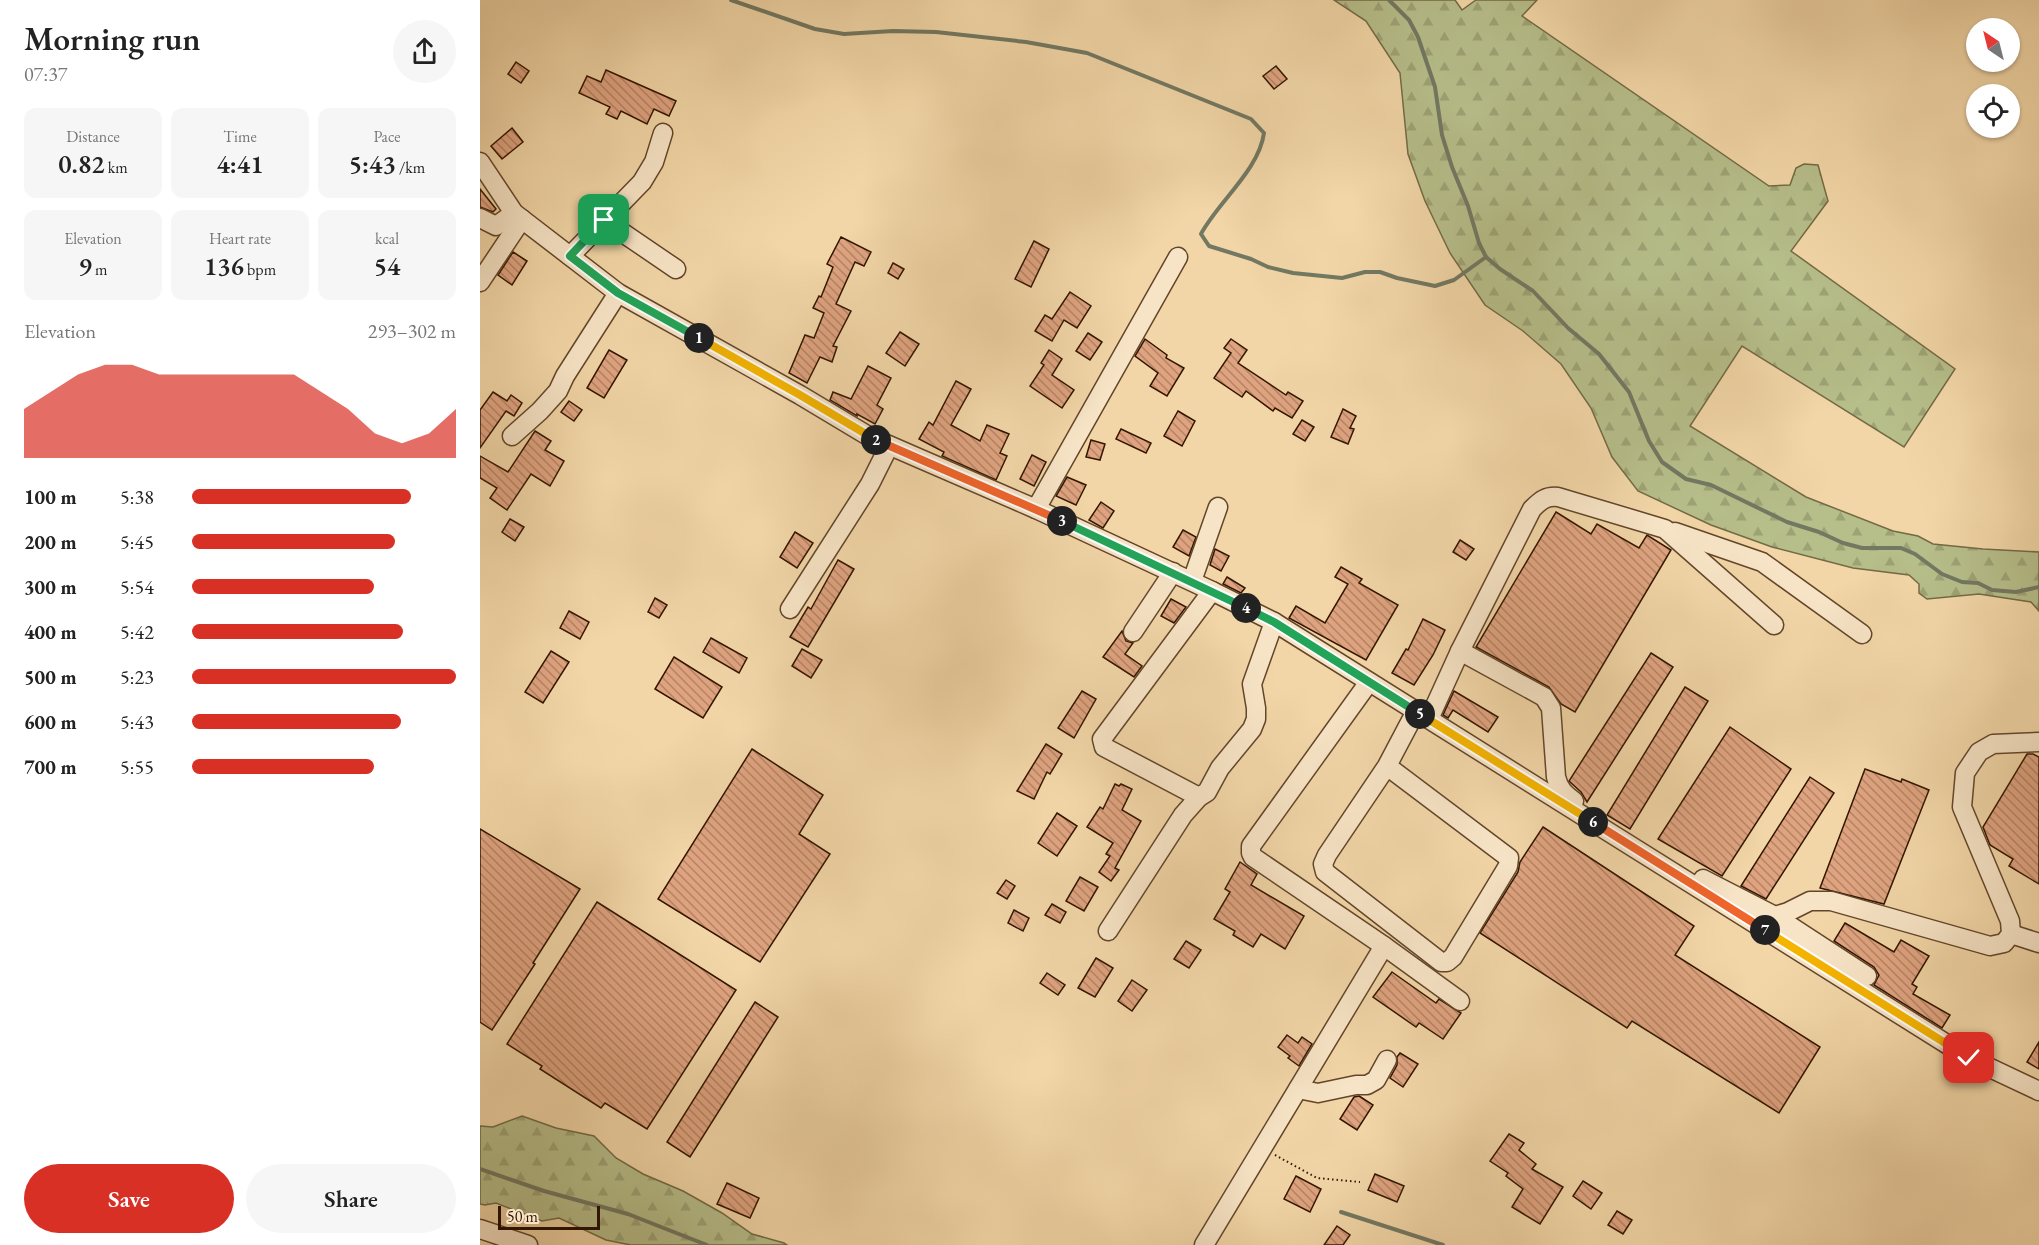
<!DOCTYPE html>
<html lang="en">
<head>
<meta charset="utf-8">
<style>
	:root { --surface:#fff; --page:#f6f6f6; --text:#222; --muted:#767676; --accent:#d93025 }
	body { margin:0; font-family:"EB Garamond",serif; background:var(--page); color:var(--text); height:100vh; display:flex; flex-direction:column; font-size:22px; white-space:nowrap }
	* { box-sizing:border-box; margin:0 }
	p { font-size:20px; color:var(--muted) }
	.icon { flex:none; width:33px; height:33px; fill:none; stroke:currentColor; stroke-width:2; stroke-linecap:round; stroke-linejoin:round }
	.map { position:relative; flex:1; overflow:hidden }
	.details { display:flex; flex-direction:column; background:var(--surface); width:480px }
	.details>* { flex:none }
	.needle { width:39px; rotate:325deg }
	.fabs { position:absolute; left:1486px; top:18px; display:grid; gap:12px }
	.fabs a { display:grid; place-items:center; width:54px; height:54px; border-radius:50%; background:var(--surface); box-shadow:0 2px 4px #0004; font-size:30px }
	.scale { position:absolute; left:18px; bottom:15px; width:102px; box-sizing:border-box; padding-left:6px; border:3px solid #331600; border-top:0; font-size:16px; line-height:21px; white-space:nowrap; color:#331600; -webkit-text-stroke:4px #f7e4c6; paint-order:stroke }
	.pin { position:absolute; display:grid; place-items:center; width:51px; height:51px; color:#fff; margin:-26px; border-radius:12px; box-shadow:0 3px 9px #0006 }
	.km { position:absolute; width:30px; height:30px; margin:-15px; border-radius:50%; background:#222; color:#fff; font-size:16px; line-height:30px; text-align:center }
	.round { display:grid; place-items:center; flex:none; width:63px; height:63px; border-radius:32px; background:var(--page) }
	.head { display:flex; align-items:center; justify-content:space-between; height:102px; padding:0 24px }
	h1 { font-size:33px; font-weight:600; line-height:45px }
	.metrics { display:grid; grid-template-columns:repeat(3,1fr); gap:9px; height:102px; padding:6px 24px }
	.metrics div { display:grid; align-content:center; border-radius:12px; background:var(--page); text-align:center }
	.metrics b { font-size:26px; font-weight:600 }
	.metrics small { font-size:16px; font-weight:400 }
	.metrics p { font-size:16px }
	.chart { height:168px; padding:12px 24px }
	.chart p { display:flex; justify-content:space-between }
	.chart svg { width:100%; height:108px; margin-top:6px; fill:var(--accent); opacity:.7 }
	.cta { display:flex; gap:12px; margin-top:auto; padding:12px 24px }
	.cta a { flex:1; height:69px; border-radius:36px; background:var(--accent); color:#fff; font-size:24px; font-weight:600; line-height:69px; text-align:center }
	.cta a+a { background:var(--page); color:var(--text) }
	ul { padding:0 24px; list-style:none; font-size:20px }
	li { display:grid; grid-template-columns:96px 72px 1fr; align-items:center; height:45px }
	li i { height:15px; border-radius:8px; background:var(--accent) }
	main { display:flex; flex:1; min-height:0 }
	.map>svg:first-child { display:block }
	.forest { fill:url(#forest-firs); stroke:#746a45; stroke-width:1.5 }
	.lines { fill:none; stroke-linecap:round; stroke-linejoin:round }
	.stream { stroke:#727862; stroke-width:4 }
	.building { fill:url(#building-back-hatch); stroke:#331600; stroke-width:1.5 }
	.minor-casing { stroke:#63462a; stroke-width:21 }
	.path { stroke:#331600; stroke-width:2; stroke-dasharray:1.5 3; stroke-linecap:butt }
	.minor { stroke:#f7e4c6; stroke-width:18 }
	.split-1-casing { stroke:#fff; stroke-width:12 }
	.split-2-casing { stroke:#fff; stroke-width:12 }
	.split-3-casing { stroke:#fff; stroke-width:12 }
	.split-4-casing { stroke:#fff; stroke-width:12 }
	.split-5-casing { stroke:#fff; stroke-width:12 }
	.split-6-casing { stroke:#fff; stroke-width:12 }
	.split-7-casing { stroke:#fff; stroke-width:12 }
	.split-8-casing { stroke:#fff; stroke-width:12 }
	.split-1 { stroke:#22a559; stroke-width:8 }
	.split-2 { stroke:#f5b400; stroke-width:8 }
	.split-3 { stroke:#f0652b; stroke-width:8 }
	.split-4 { stroke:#22a559; stroke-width:8 }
	.split-5 { stroke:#22a559; stroke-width:8 }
	.split-6 { stroke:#f5b400; stroke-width:8 }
	.split-7 { stroke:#f0652b; stroke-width:8 }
	.split-8 { stroke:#f5b400; stroke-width:8 }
</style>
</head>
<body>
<main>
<section class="details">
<div class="head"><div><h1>Morning run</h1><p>07:37</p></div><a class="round"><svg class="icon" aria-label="share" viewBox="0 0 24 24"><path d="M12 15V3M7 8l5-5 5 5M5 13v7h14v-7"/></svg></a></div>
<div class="metrics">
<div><p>Distance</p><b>0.82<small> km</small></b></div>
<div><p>Time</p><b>4:41</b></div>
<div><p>Pace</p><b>5:43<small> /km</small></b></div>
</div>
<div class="metrics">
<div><p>Elevation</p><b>9<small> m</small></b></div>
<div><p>Heart rate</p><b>136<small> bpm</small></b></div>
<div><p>kcal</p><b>54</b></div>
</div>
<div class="chart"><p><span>Elevation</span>293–302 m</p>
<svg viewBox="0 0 160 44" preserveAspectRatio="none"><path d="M0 44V24L10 17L20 10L30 6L40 6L50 10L60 10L70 10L80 10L90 10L100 10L110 17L120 24L130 34L140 38L150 34L160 24V44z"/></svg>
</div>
<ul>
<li><b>100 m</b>5:38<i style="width:83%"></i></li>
<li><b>200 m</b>5:45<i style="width:77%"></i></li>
<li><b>300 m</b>5:54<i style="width:69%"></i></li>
<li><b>400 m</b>5:42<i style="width:80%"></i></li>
<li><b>500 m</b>5:23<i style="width:100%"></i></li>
<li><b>600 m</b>5:43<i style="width:79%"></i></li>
<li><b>700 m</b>5:55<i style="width:69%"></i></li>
</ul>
<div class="cta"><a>Save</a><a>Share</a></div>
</section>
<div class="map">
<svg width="1559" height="1245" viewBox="0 0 1559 1245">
	<defs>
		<pattern id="forest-firs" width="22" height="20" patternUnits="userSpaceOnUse" patternTransform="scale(1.5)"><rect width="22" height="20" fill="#b6be8a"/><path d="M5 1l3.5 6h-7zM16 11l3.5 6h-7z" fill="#9da375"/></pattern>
		<pattern id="building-back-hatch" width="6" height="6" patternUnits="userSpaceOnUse" patternTransform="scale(1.5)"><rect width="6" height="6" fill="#dfa380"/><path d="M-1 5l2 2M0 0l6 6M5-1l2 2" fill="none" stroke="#b58466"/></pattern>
	</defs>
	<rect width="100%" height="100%" fill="#f2d6a7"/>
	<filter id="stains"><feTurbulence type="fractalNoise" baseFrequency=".00333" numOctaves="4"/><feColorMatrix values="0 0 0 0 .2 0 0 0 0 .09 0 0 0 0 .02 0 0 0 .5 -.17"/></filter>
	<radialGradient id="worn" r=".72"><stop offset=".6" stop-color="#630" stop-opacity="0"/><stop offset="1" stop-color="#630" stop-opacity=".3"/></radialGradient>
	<!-- forest -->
	<g class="forest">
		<polygon points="854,0 975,0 982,10 996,0 1057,0 1042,16 1289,186 1310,185 1316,168 1324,164 1338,165 1348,201 1311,251 1475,369 1424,447 1262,346 1210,426 1326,497 1413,531 1438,536 1453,544 1503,549 1559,552 1559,611 1551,602 1499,594 1447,599 1439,593 1439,584 1429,575 1373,568 1292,547 1231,525 1158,491 1132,457 1111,408 1081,364 1043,331 1005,305 970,253 945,201 928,154 920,73 886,21"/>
		<polygon points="42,1116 76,1128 114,1136 136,1158 163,1174 203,1191 242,1213 272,1234 304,1243 307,1245 151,1245 126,1240 79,1218 62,1221 16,1203 5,1205 0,1204 0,1126 13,1127"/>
	</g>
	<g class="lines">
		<!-- stream -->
		<g class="stream">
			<path d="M251,0L335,29L364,34L413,31L456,32L546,42L607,53L771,119L784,133C779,170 738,202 721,234L729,246L771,259L788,267L813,273L862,278L885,272H900L917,278L955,286L974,280L1006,257"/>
			<polyline points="909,0 929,20 938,37 955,87 962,135 972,167 988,206 999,243 1006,257 1020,269 1053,291 1088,328 1119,354 1149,392 1169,441 1182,462 1206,479 1231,485 1307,522 1339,532 1363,543 1382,548 1421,548 1435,554 1462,574 1482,582 1498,583 1512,590 1536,592 1559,587"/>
			<polyline points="0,1169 64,1191 148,1214 227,1245"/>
			<polyline points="861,1212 963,1245"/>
		</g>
	</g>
	<!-- building -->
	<g class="building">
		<polygon points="36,62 49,71 41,83 28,74"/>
		<polygon points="796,66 807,79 794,89 783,76"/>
		<polygon points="126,70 196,101 189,116 174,109 167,124 141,111 137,119 126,114 130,107 99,93 107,76 121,82"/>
		<polygon points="32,128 43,142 22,159 11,146"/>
		<polygon points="0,189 16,209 13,212 0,207"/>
		<polygon points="361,237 391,252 384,266 375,262 356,304 371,311 353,346 357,347 352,362 340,357 327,383 309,373 325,335 334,338 344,313 333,308 339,296 341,297 353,267 347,264"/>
		<polygon points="554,241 569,249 551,287 535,279"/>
		<polygon points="33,252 47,261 32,285 18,275"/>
		<polygon points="413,263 424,269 418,279 408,273"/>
		<polygon points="590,292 611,306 597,328 584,320 572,341 555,331 565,315 572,319"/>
		<polygon points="420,332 439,344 425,366 406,353"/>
		<polygon points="608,333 622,342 610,360 596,351"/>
		<polygon points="665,339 687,355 686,358 704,368 687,396 670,386 678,373 655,356"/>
		<polygon points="751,339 767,350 758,363 806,395 808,392 823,401 812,418 795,408 793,411 766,391 762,397 734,378 751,353 744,348"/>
		<polygon points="129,350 147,360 124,398 107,388"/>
		<polygon points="569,350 582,359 572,375 594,390 582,408 550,386 564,365 561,363"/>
		<polygon points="388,366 411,378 397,405 403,409 395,424 377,414 377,416 350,400 353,392 371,399"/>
		<polygon points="476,381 491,389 471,425 500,441 507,425 529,434 520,453 527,456 516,480 462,456 464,452 439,439 449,422 453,425"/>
		<polygon points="13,392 27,401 31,395 42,403 34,416 26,411 0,448 0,410"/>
		<polygon points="89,401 102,410 94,421 81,412"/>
		<polygon points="863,409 876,416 870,428 874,429 868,444 851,437"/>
		<polygon points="698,411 715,421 702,446 684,436"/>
		<polygon points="822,420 834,427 825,441 813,434"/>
		<polygon points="641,429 671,443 666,453 636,439"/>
		<polygon points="55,431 71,441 65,450 84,461 70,486 51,474 27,510 10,498 17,488 0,478 0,456 28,472"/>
		<polygon points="611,440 625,444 620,460 606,457"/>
		<polygon points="552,455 566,462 554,486 540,479"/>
		<polygon points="587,477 606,485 596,505 576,496"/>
		<polygon points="621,502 634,511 623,528 609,520"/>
		<polygon points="1076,512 1111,534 1117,524 1159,548 1167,535 1191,550 1095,712 1081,704 1069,687 996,647"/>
		<polygon points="30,519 44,527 35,541 22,532"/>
		<polygon points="703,530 716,537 709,556 693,547"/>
		<polygon points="315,532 333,543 317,568 300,557"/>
		<polygon points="980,540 994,549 986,560 973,552"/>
		<polygon points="735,549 749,556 741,571 730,565"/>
		<polygon points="358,560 374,569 328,647 310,637 328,607 331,609"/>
		<polygon points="861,567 882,579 879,583 918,605 886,660 809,618 816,606 845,623 868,584 855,577"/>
		<polygon points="747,577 765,588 761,593 743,584"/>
		<polygon points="175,598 187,605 179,618 168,612"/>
		<polygon points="691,599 706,607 694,623 681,616"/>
		<polygon points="89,611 109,622 100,639 80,628"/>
		<polygon points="943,619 965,630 953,655 934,685 912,673 926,649 928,650"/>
		<polygon points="642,631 646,641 653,643 645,654 662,666 654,677 623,657"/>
		<polygon points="231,638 267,658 259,673 223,652"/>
		<polygon points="322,649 342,660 331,678 312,666"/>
		<polygon points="71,651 89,662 63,703 45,692"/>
		<polygon points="1171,653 1193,667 1107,802 1101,792 1089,781"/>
		<polygon points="194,657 242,687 223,718 175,689"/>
		<polygon points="1205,687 1228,701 1150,829 1127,815"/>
		<polygon points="602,691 616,699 594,738 578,728"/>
		<polygon points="974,691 1018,717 1008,732 973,710 968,718 963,715"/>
		<polygon points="1250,727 1311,769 1242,876 1178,839"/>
		<polygon points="566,744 582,754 570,774 567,772 554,799 537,791"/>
		<polygon points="272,749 343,795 319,834 350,854 280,962 178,899"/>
		<polygon points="1547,754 1553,754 1559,757 1559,884 1529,866 1533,859 1510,845 1503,827"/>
		<polygon points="1385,769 1421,782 1422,779 1449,790 1404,904 1340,888"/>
		<polygon points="1330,777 1354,793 1286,899 1261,886"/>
		<polygon points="635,784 639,786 641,784 652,789 642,810 661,821 635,868 639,870 631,881 619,872 630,856 626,854 633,843 607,827 620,807 623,809"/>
		<polygon points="577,813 597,826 577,856 558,843"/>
		<polygon points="1063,827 1214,926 1195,955 1340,1047 1299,1113 1152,1021 1147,1028 1000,933 1038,872 1040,862"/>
		<polygon points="0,829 100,889 53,963 55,964 12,1030 0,1022"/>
		<polygon points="760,862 777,874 771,885 824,916 805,949 781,934 773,947 753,935 755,931 734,919 750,892 745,889"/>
		<polygon points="600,877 618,887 604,911 586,901"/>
		<polygon points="526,880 535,886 527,899 517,893"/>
		<polygon points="117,902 256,990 167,1129 125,1103 121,1108 60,1069 62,1066 27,1044"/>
		<polygon points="572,904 586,912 580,923 565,915"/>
		<polygon points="534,910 549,918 543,931 528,923"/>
		<polygon points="1365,923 1414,952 1421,940 1449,956 1432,984 1437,987 1433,994 1470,1015 1462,1028 1394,985 1399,975 1394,967 1354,941"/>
		<polygon points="706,941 721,950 709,968 694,959"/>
		<polygon points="616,958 633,968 615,997 598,988"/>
		<polygon points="912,972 956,1003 959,999 981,1013 963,1039 939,1023 936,1027 893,997"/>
		<polygon points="567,973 585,985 578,995 560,983"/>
		<polygon points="652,980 667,990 652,1011 638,1001"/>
		<polygon points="275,1002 298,1017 210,1157 187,1142"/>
		<polygon points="807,1035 818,1043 822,1037 832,1044 819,1066 808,1058 810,1056 798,1047"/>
		<polygon points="1559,1042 1559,1069 1547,1062"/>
		<polygon points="920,1053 938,1064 923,1087 910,1078 917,1065 917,1057"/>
		<polygon points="879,1096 893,1105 877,1130 860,1119 874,1097"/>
		<polygon points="1029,1134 1044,1143 1039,1150 1056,1164 1052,1169 1083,1187 1060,1224 1032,1207 1043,1189 1026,1176 1028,1173 1010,1161"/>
		<polygon points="895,1174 924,1186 917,1202 888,1190"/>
		<polygon points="816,1176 841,1189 830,1212 804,1199"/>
		<polygon points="1103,1181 1122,1193 1111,1209 1093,1196"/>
		<polygon points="247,1183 279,1198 270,1218 237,1204"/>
		<polygon points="1137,1211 1152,1220 1143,1234 1128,1225"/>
		<polygon points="857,1226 870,1235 863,1245 844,1245"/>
	</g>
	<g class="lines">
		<defs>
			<g id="minor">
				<polyline points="0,162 34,213 138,293 320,395 390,437 556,509 732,591 794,622 1489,1058 1559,1091"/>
				<polyline points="0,218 16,226 34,213"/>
				<polyline points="124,220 196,269"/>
				<polyline points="90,256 162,182 174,162 183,133"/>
				<polyline points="0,282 42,219"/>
				<polyline points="32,436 60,411 78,391 85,376 138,293"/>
				<polyline points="556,509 698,257"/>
				<polyline points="1195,532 1282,562 1382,634"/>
				<polyline points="712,581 738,507"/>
				<polyline points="310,609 390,484 409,446"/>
				<polyline points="653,632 693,572"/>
				<path d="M980,651L1064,697L1071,708L1076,777C1079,789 1084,794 1094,801"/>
				<path d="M949,719L980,651L1052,509C1061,500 1066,496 1078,497L1185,529L1294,625"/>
				<polyline points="907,766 1029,858 1028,866 973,957 967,962 961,962 845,872 843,864 847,855 907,766 936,711"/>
				<polyline points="719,797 624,747 622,739 732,591"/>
				<polyline points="1223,879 1295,916 1308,912 1330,901 1351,901 1510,946 1524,943 1531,934 1530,921 1482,807 1485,773 1499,752 1513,744 1559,742"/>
				<polyline points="1295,916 1387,976"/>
				<polyline points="628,931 703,815 719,797 727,792 740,768 772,729 776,719 776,708 772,684 794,622"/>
				<polyline points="1531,934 1559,943"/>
				<polyline points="904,946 980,1001"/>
				<polyline points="818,1089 838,1093 876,1085 887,1085 896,1080 907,1060"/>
				<polyline points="0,1229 48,1245"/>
				<polyline points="724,1245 904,946 773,857 771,853 771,846 889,682"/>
			</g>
		</defs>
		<!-- minor casing -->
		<use href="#minor" class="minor-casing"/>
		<!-- path -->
		<polyline class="path" points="795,1155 837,1178 880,1182"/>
		<!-- minor -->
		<use href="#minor" class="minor"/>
	</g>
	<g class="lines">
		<defs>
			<polyline id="split-1" points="124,220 90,256 138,293 219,338"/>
			<polyline id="split-2" points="219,338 320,395 396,440"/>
			<polyline id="split-3" points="396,440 582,521"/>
			<polyline id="split-4" points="582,521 766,608"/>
			<polyline id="split-5" points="766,608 794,622 940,714"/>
			<polyline id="split-6" points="940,714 1113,822"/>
			<polyline id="split-7" points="1113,822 1285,930"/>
			<polyline id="split-8" points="1285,930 1489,1058"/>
		</defs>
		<!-- split-1 casing -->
		<use href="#split-1" class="split-1-casing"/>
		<!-- split-2 casing -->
		<use href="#split-2" class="split-2-casing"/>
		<!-- split-3 casing -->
		<use href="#split-3" class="split-3-casing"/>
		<!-- split-4 casing -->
		<use href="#split-4" class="split-4-casing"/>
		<!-- split-5 casing -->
		<use href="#split-5" class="split-5-casing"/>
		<!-- split-6 casing -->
		<use href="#split-6" class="split-6-casing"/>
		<!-- split-7 casing -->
		<use href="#split-7" class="split-7-casing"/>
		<!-- split-8 casing -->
		<use href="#split-8" class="split-8-casing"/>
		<!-- split-1 -->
		<use href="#split-1" class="split-1"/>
		<!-- split-2 -->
		<use href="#split-2" class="split-2"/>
		<!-- split-3 -->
		<use href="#split-3" class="split-3"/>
		<!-- split-4 -->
		<use href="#split-4" class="split-4"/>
		<!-- split-5 -->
		<use href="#split-5" class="split-5"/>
		<!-- split-6 -->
		<use href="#split-6" class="split-6"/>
		<!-- split-7 -->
		<use href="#split-7" class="split-7"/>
		<!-- split-8 -->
		<use href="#split-8" class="split-8"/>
	</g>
	<rect width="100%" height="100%" filter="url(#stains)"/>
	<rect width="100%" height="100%" fill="url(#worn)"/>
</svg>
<div class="fabs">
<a><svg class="needle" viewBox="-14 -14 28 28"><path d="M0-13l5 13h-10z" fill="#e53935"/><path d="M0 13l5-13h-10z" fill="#767676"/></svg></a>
<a><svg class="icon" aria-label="locate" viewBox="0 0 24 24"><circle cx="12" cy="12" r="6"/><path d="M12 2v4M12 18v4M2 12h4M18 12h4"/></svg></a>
</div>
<div class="scale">50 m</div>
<div class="pin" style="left:124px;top:220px;background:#1e9e55"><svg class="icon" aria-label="arrive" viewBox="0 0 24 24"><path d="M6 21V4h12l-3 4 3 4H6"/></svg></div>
<div class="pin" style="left:1489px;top:1058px;background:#d93025"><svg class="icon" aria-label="check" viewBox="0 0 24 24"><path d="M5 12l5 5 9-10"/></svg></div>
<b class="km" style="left:219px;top:338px">1</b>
<b class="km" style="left:396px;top:440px">2</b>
<b class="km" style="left:582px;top:521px">3</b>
<b class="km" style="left:766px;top:608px">4</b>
<b class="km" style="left:940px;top:714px">5</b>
<b class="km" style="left:1113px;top:822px">6</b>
<b class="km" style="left:1285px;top:930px">7</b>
</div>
</main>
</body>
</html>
